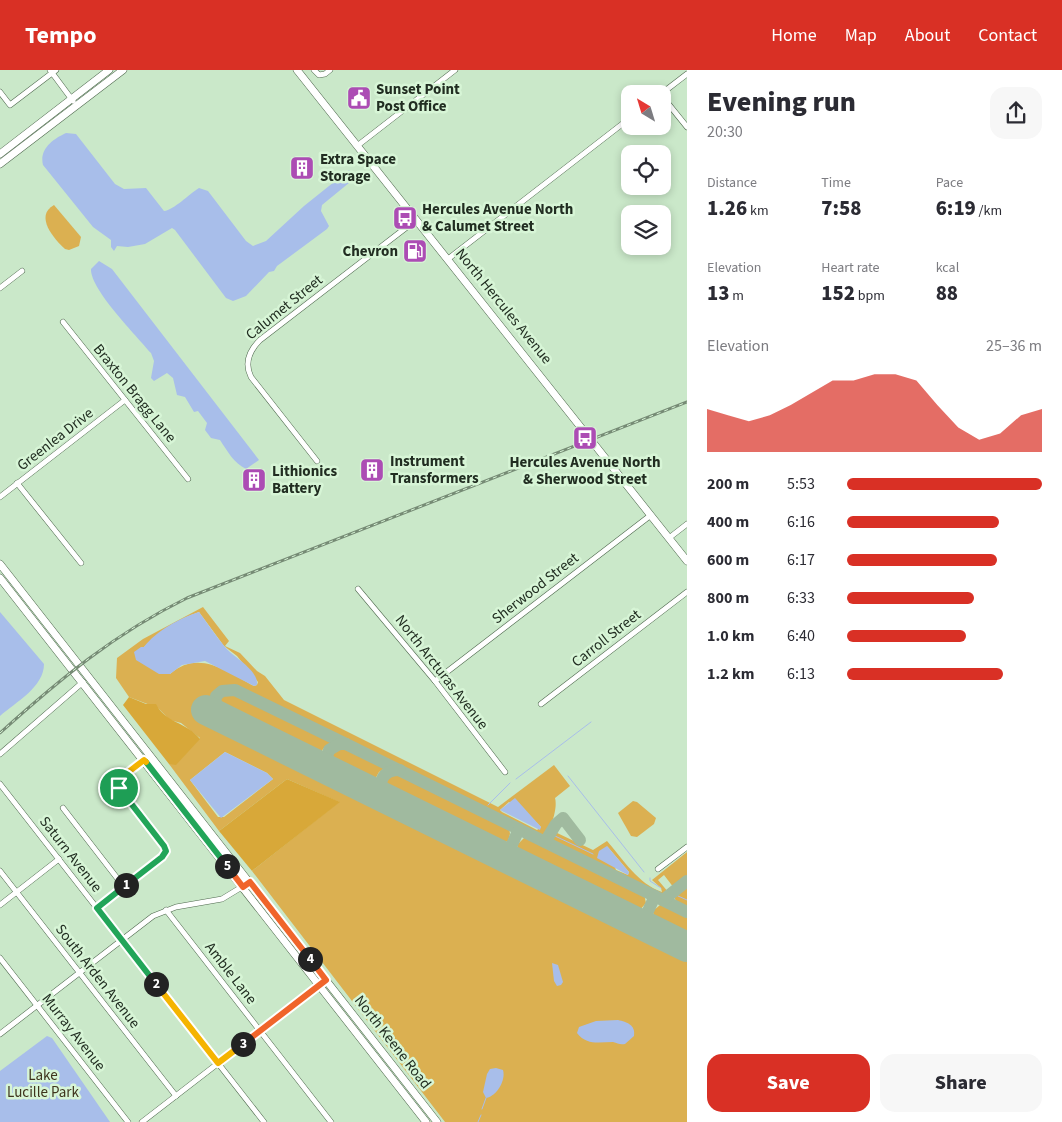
<!DOCTYPE html>
<html lang="en">
<head>
<meta charset="utf-8">
<style>
	:root { --surface:#fff; --page:#f7f7f7; --text:#2b2b33; --muted:#7c7c81; --accent:#d93025 }
	body { margin:0; font-family:"Source Sans 3",sans-serif; background:var(--page); color:var(--text); height:100vh; display:flex; flex-direction:column; font-size:19px; white-space:nowrap }
	* { box-sizing:border-box; margin:0 }
	p { font-size:16px; color:var(--muted) }
	.icon { flex:none; width:28px; height:28px; fill:none; stroke:currentColor; stroke-width:2; stroke-linecap:round; stroke-linejoin:round }
	.map { position:relative; flex:1; overflow:hidden }
	.drawer { display:flex; flex-direction:column; background:var(--surface); width:375px }
	.drawer>* { flex:none }
	.needle { width:32px; rotate:322deg }
	.tools { position:absolute; left:621px; top:15px; display:grid; gap:10px }
	.tools a { display:grid; place-items:center; width:50px; height:50px; border-radius:10px; background:var(--surface); box-shadow:0 2px 8px #0003; font-size:25px }
	.pin { position:absolute; display:grid; place-items:center; width:42px; height:42px; color:#fff; margin:-21px; border:2px solid #fff; border-radius:50%; box-shadow:0 1px 5px #0007 }
	.km { position:absolute; width:25px; height:25px; margin:-12px; border-radius:50%; background:#222; color:#fff; font-size:14px; line-height:25px; text-align:center }
	.round { display:grid; place-items:center; flex:none; width:52px; height:52px; border-radius:15px; background:var(--page) }
	.headline { display:flex; align-items:center; justify-content:space-between; height:85px; padding:0 20px }
	h1 { font-size:28px; font-weight:800; line-height:38px }
	.figures { display:grid; grid-template-columns:repeat(3,1fr); gap:8px; height:85px; padding:5px 20px }
	.figures div { display:grid; align-content:center }
	.figures b { font-size:21px; font-weight:800 }
	.figures small { font-size:14px; font-weight:400 }
	.figures p { font-size:14px }
	.chart { height:140px; padding:10px 20px }
	.chart p { display:flex; justify-content:space-between }
	.chart svg { width:100%; height:90px; margin-top:5px; fill:var(--accent); opacity:.7 }
	.button { display:flex; gap:10px; margin-top:auto; padding:10px 20px }
	.button a { flex:1; height:58px; border-radius:15px; background:var(--accent); color:#fff; font-size:20px; font-weight:800; line-height:58px; text-align:center }
	.button a+a { background:var(--page); color:var(--text) }
	ul { padding:0 20px; list-style:none; font-size:16px }
	li { display:grid; grid-template-columns:80px 60px 1fr; align-items:center; height:38px }
	li i { height:12px; border-radius:6px; background:var(--accent) }
	header { display:flex; align-items:center; gap:30px; box-sizing:border-box; height:70px; padding:0 25px; background:var(--accent); color:#fff }
	header strong { font-size:24px }
	nav { display:flex; gap:28px; margin-inline-start:auto; font-size:18px }
	main { display:flex; flex:1; min-height:0 }
	.map>svg:first-child { display:block }
	.green { fill:#dbb051; fill-rule:evenodd }
	.forest { fill:#d8a839 }
	.water { fill:#a8beea }
	.lines { fill:none; stroke-linecap:round; stroke-linejoin:round }
	.stream { stroke:#a8beea; stroke-width:1 }
	.taxiway { stroke:#a0ba9f; stroke-width:12 }
	.runway { stroke:#a0ba9f; stroke-width:30 }
	.street-casing { stroke:#4e684d; stroke-width:6 }
	.secondary-casing { stroke:#4e684d; stroke-width:8 }
	.street { stroke:#fff; stroke-width:5 }
	.secondary { stroke:#fff; stroke-width:7 }
	.rail-casing { stroke:#768b75; stroke-width:3 }
	.rail { stroke:#d7f5d6; stroke-width:1; stroke-dasharray:4; stroke-linecap:butt }
	.split-1-casing { stroke:#fff; stroke-width:10 }
	.split-2-casing { stroke:#fff; stroke-width:10 }
	.split-3-casing { stroke:#fff; stroke-width:10 }
	.split-4-casing { stroke:#fff; stroke-width:10 }
	.split-5-casing { stroke:#fff; stroke-width:10 }
	.split-6-casing { stroke:#fff; stroke-width:10 }
	.split-7-casing { stroke:#fff; stroke-width:10 }
	.split-1 { stroke:#22a559; stroke-width:6 }
	.split-2 { stroke:#22a559; stroke-width:6 }
	.split-3 { stroke:#f5b400; stroke-width:6 }
	.split-4 { stroke:#f0652b; stroke-width:6 }
	.split-5 { stroke:#f0652b; stroke-width:6 }
	.split-6 { stroke:#22a559; stroke-width:6 }
	.split-7 { stroke:#f5b400; stroke-width:6 }
	.labels { text-anchor:middle; stroke-width:5; stroke-linejoin:round; paint-order:stroke }
	.poi-label { font-size:15px; font-weight:bold; fill:#212d21; stroke:#d7f5d6; text-anchor:start }
	.street-label { font-size:15px; fill:#212d21; stroke:#d7f5d6 }
	.park-label { font-size:15px; fill:#3f341d; stroke:#d7f5d6 }
</style>
</head>
<body>
<header>
<strong>Tempo</strong>
<nav><a>Home</a><a>Map</a><a>About</a><a>Contact</a></nav>
</header>
<main>
<div class="map">
<svg width="687" height="1052" viewBox="0 0 687 1052">
	<rect width="100%" height="100%" fill="#cae8c9"/>
	<!-- green -->
	<g class="green">
		<path d="M54,135L81,167L79,176L69,180L65,179C54,169 34,146 54,135Z"/>
		<path d="M203,537L229,571L225,576L240,583L257,601L265,606L284,630L498,737L554,695L570,716L555,728C558,738 551,763 540,766L234,616C214,614 209,631 202,646L687,885V1052H445L252,801L339,732L287,709L219,761L169,694H176L200,668L181,653L170,650L158,638L129,627L116,608L117,588L143,569ZM199,542L224,576L237,586L258,612L257,615L254,616C227,601 198,579 170,604C152,603 149,591 141,577H144C159,562 178,549 199,542ZM225,682L267,703L273,709L224,747H218L190,710ZM509,732L529,745L541,757L537,760L502,742L500,740Z"/>
		<path d="M229,622H233L332,671L323,679L319,687L220,638L218,635C216,627 222,623 229,622Z"/>
		<polygon points="345,677 386,697 379,702 373,713 333,693 331,684 337,678"/>
		<path d="M399,703L509,757L510,764L508,771L498,775L390,722C385,715 385,709 391,704Z"/>
		<polygon points="633,731 637,732 656,748 654,754 637,767 631,766 618,743"/>
		<path d="M555,762L593,780L607,771C623,789 638,814 662,822L661,818L652,810L687,782V808L674,818L664,805L658,810L669,823L659,825L555,774L552,768ZM607,776L629,802L628,805L616,800Z"/>
		<polygon points="528,767 644,824 646,833 639,841 634,842 521,786 517,775 524,768"/>
		<polygon points="687,813 687,839 677,834 674,826"/>
		<polygon points="660,835 664,835 687,846 687,868 654,851 653,841"/>
	</g>
	<!-- forest -->
	<g class="forest">
		<path d="M129,627L146,634H156C165,653 187,652 200,669L176,695L169,694L123,635Z"/>
		<polygon points="287,709 340,732 252,801 219,761"/>
	</g>
	<!-- water -->
	<g class="water">
		<path d="M66,63L76,64L115,114L124,119L146,118L164,141C174,140 189,124 199,118L208,121L246,171L253,176L266,171L304,136L349,100L355,108L322,135L321,141L329,156L327,159L277,196L274,201L269,202L246,226L233,231L226,228L175,160L172,158L145,174L128,177L117,176L114,181L111,177V170L93,157L43,95C39,79 53,69 66,63Z"/>
		<path d="M99,191L112,199L259,390L246,399C233,392 228,382 220,370L211,368L205,360L207,353L198,341L194,342L185,327L177,325L173,308L167,303L154,311L151,308L154,291L151,283C137,266 90,219 91,199Z"/>
		<path d="M0,542L44,594C44,617 16,632 0,646Z"/>
		<path d="M199,542C207,553 216,566 225,577C233,587 259,600 257,615L254,616L205,591L182,595L170,604H159L136,590L134,582L141,577H144C156,561 180,548 199,542Z"/>
		<polygon points="225,682 267,703 273,709 221,748 190,710"/>
		<polygon points="515,728 541,757 540,760 500,740"/>
		<polygon points="607,776 629,802 628,805 597,788 599,781"/>
		<polygon points="552,893 558,895 563,912 561,915 557,916 554,911"/>
		<path d="M618,950C627,952 636,955 634,966L625,974C619,975 618,973 613,972C600,972 587,976 577,963L579,957L596,951Z"/>
		<polygon points="47,966 52,968 110,1052 0,1052 0,1001"/>
		<path d="M496,998L503,1000C506,1010 497,1026 486,1028L483,1022L487,1004L490,999Z"/>
	</g>
	<g class="lines">
		<!-- stream -->
		<g class="stream">
			<polyline points="568,706 644,802"/>
			<polyline points="516,709 591,652"/>
			<polyline points="488,735 510,713"/>
			<polyline points="555,766 593,784"/>
			<polyline points="650,808 650,811 661,818"/>
			<polyline points="678,826 687,830"/>
			<polyline points="482,1039 486,1028"/>
			<polyline points="478,1052 481,1045"/>
		</g>
		<!-- taxiway -->
		<g class="taxiway">
			<polyline points="221,647 215,639 216,626 222,621 235,620 346,674"/>
			<polyline points="331,701 326,691 329,680 339,674 346,674 687,842"/>
			<path d="M387,729C376,714 381,700 400,700"/>
			<polyline points="545,772 556,754 563,748 580,770"/>
			<polyline points="506,788 519,759"/>
			<polyline points="663,830 687,811"/>
			<polyline points="642,854 655,826"/>
		</g>
		<!-- runway -->
		<polyline class="runway" points="206,640 687,877"/>
		<defs>
			<g id="street">
				<polyline points="50,0 73,31"/>
				<polyline points="314,0 319,5 325,4 330,0"/>
				<polyline points="0,22 10,35 56,0"/>
				<polyline points="661,24 687,4"/>
				<polyline points="662,26 687,57"/>
				<polyline points="357,76 455,0"/>
				<polyline points="448,189 630,48"/>
				<polyline points="0,218 22,201"/>
				<polyline points="63,252 188,409"/>
				<path d="M317,391L251,307C244,293 249,281 260,270L416,150"/>
				<polyline points="17,413 81,493"/>
				<polyline points="0,427 125,330"/>
				<polyline points="669,468 687,454"/>
				<polyline points="358,519 435,611 505,702"/>
				<polyline points="435,611 651,445"/>
				<polyline points="541,634 687,522"/>
				<polyline points="0,684 83,612"/>
				<polyline points="0,714 264,1052"/>
				<polyline points="63,738 124,817"/>
				<polyline points="658,799 687,777"/>
				<polyline points="0,801 176,1026"/>
				<polyline points="0,835 59,789"/>
				<polyline points="97,837 165,784 164,776 119,718 122,707 144,690"/>
				<polyline points="166,840 331,1052"/>
				<polyline points="0,888 128,1052"/>
				<polyline points="0,964 153,846 176,837 222,829 250,812"/>
				<polyline points="142,1052 326,910"/>
			</g>
			<g id="secondary">
				<polyline points="297,0 687,491"/>
				<polyline points="0,84 109,0"/>
				<polyline points="0,94 123,0"/>
				<polyline points="0,494 437,1052"/>
				<polyline points="0,508 426,1052"/>
			</g>
		</defs>
		<!-- street casing -->
		<use href="#street" class="street-casing"/>
		<!-- secondary casing -->
		<use href="#secondary" class="secondary-casing"/>
		<!-- street -->
		<use href="#street" class="street"/>
		<!-- secondary -->
		<use href="#secondary" class="secondary"/>
		<defs>
			<path id="rail" d="M0,663C60,609 114,564 187,528L687,332"/>
		</defs>
		<!-- rail casing -->
		<use href="#rail" class="rail-casing"/>
		<!-- rail -->
		<use href="#rail" class="rail"/>
	</g>
	<g class="lines">
		<defs>
			<polyline id="split-1" points="119,718 164,776 166,781 162,787 126,815"/>
			<polyline id="split-2" points="126,815 97,838 156,914"/>
			<polyline id="split-3" points="156,914 218,993 243,974"/>
			<polyline id="split-4" points="243,974 326,910 310,889"/>
			<polyline id="split-5" points="227,796 243,817 250,812 310,889"/>
			<polyline id="split-6" points="146,692 227,796"/>
			<polyline id="split-7" points="119,718 122,707 144,690 146,692"/>
		</defs>
		<!-- split-1 casing -->
		<use href="#split-1" class="split-1-casing"/>
		<!-- split-2 casing -->
		<use href="#split-2" class="split-2-casing"/>
		<!-- split-3 casing -->
		<use href="#split-3" class="split-3-casing"/>
		<!-- split-4 casing -->
		<use href="#split-4" class="split-4-casing"/>
		<!-- split-5 casing -->
		<use href="#split-5" class="split-5-casing"/>
		<!-- split-6 casing -->
		<use href="#split-6" class="split-6-casing"/>
		<!-- split-7 casing -->
		<use href="#split-7" class="split-7-casing"/>
		<!-- split-1 -->
		<use href="#split-1" class="split-1"/>
		<!-- split-2 -->
		<use href="#split-2" class="split-2"/>
		<!-- split-3 -->
		<use href="#split-3" class="split-3"/>
		<!-- split-4 -->
		<use href="#split-4" class="split-4"/>
		<!-- split-5 -->
		<use href="#split-5" class="split-5"/>
		<!-- split-6 -->
		<use href="#split-6" class="split-6"/>
		<!-- split-7 -->
		<use href="#split-7" class="split-7"/>
	</g>
	<!-- icons -->
	<defs>
		<symbol id="civic-square" viewBox="-11 -11 22 22"><rect x="-9" y="-9" width="18" height="18" rx="4" fill="#ac4cb4" stroke="#d7f5d6"/><path d="M-.6-6.5H3V-4.5H.6V-3L4-1V1h2V6H-6V1h2V-1L-.6-3ZM-1.2 2.5V6h2.4V2.5Z" fill="#fff"/></symbol>
		<symbol id="building-square" viewBox="-11 -11 22 22"><rect x="-9" y="-9" width="18" height="18" rx="4" fill="#ac4cb4" stroke="#d7f5d6"/><path d="M-4-6H4V6H1V3H-1V6H-4ZM-2.5-4.3h1.7v1.8h-1.7ZM.8-4.3h1.7v1.8H.8ZM-2.5-1h1.7V.8h-1.7ZM.8-1h1.7V.8H.8Z" fill="#fff"/></symbol>
		<symbol id="bus-square" viewBox="-11 -11 22 22"><rect x="-9" y="-9" width="18" height="18" rx="4" fill="#ac4cb4" stroke="#d7f5d6"/><path d="M-5-6H5V4H4V6H2V4H-2V6H-4V4H-5ZM-3.5-4V0h7V-4ZM-3.5 1.2v1.5H-2V1.2ZM2 1.2v1.5H3.5V1.2Z" fill="#fff"/></symbol>
		<symbol id="fuel-square" viewBox="-11 -11 22 22"><rect x="-9" y="-9" width="18" height="18" rx="4" fill="#ac4cb4" stroke="#d7f5d6"/><path d="M-5.5-6h7V0h2V4h1.3V-2.5L3-4.5l.8-.8L6-3V5H2.5V1h-1V6h-7ZM-4.2-4.7v3.2H.2V-4.7Z" fill="#fff"/></symbol>
	</defs>
	<g fill-rule="evenodd">
		<use href="#civic-square" x="345" y="14" width="28" height="28"/>
		<use href="#building-square" x="288" y="84" width="28" height="28"/>
		<use href="#bus-square" x="391" y="134" width="28" height="28"/>
		<use href="#fuel-square" x="401" y="167" width="28" height="28"/>
		<use href="#bus-square" x="571" y="354" width="28" height="28"/>
		<use href="#building-square" x="358" y="386" width="28" height="28"/>
		<use href="#building-square" x="240" y="396" width="28" height="28"/>
	</g>
	<g class="labels">
		<!-- poi labels -->
		<g class="poi-label">
			<text x="376" y="24">Sunset Point<tspan x="376" dy="17">Post Office</tspan></text>
			<text x="320" y="94">Extra Space<tspan x="320" dy="17">Storage</tspan></text>
			<text x="422" y="144">Hercules Avenue North<tspan x="422" dy="17">&amp; Calumet Street</tspan></text>
			<text x="398" y="186" text-anchor="end">Chevron</text>
			<text x="390" y="396">Instrument<tspan x="390" dy="17">Transformers</tspan></text>
			<text x="585" y="397" text-anchor="middle">Hercules Avenue North<tspan x="585" dy="17">&amp; Sherwood Street</tspan></text>
			<text x="272" y="406">Lithionics<tspan x="272" dy="17">Battery</tspan></text>
		</g>
		<!-- street labels -->
		<g class="street-label">
			<text transform="translate(504 236) rotate(51)" y="5">North Hercules Avenue</text>
			<text transform="translate(284 237) rotate(-39)" y="5">Calumet Street</text>
			<text transform="translate(135 323) rotate(51)" y="5">Braxton Bragg Lane</text>
			<text transform="translate(55 369) rotate(-38)" y="5">Greenlea Drive</text>
			<text transform="translate(535 518) rotate(-38)" y="5">Sherwood Street</text>
			<text transform="translate(606 568) rotate(-38)" y="5">Carroll Street</text>
			<text transform="translate(442 602) rotate(52)" y="5">North Arcturas Avenue</text>
			<text transform="translate(71 784) rotate(52)" y="5">Saturn Avenue</text>
			<text transform="translate(231 903) rotate(52)" y="5">Amble Lane</text>
			<text transform="translate(98 906) rotate(52)" y="5">South Arden Avenue</text>
			<text transform="translate(74 962) rotate(52)" y="5">Murray Avenue</text>
			<text transform="translate(393 972) rotate(52)" y="5">North Keene Road</text>
		</g>
		<!-- park labels -->
		<g class="park-label">
			<text x="43" y="1010">Lake<tspan x="43" dy="17">Lucille Park</tspan></text>
		</g>
	</g>
</svg>
<div class="tools">
<a><svg class="needle" viewBox="-14 -14 28 28"><path d="M0-13l5 13h-10z" fill="#e53935"/><path d="M0 13l5-13h-10z" fill="#7c7c81"/></svg></a>
<a><svg class="icon" aria-label="locate" viewBox="0 0 24 24"><circle cx="12" cy="12" r="6"/><path d="M12 2v4M12 18v4M2 12h4M18 12h4"/></svg></a>
<a><svg class="icon" aria-label="layers" viewBox="0 0 24 24"><path d="M12 4l9 5-9 5-9-5zM3 14l9 5 9-5"/></svg></a>
</div>
<div class="pin" style="left:119px;top:718px;background:#1e9e55"><svg class="icon" aria-label="arrive" viewBox="0 0 24 24"><path d="M6 21V4h12l-3 4 3 4H6"/></svg></div>
<b class="km" style="left:126px;top:815px">1</b>
<b class="km" style="left:156px;top:914px">2</b>
<b class="km" style="left:243px;top:974px">3</b>
<b class="km" style="left:310px;top:889px">4</b>
<b class="km" style="left:227px;top:796px">5</b>
</div>
<section class="drawer">
<div class="headline"><div><h1>Evening run</h1><p>20:30</p></div><a class="round"><svg class="icon" aria-label="share" viewBox="0 0 24 24"><path d="M12 15V3M7 8l5-5 5 5M5 13v7h14v-7"/></svg></a></div>
<div class="figures">
<div><p>Distance</p><b>1.26<small> km</small></b></div>
<div><p>Time</p><b>7:58</b></div>
<div><p>Pace</p><b>6:19<small> /km</small></b></div>
</div>
<div class="figures">
<div><p>Elevation</p><b>13<small> m</small></b></div>
<div><p>Heart rate</p><b>152<small> bpm</small></b></div>
<div><p>kcal</p><b>88</b></div>
</div>
<div class="chart"><p><span>Elevation</span>25–36 m</p>
<svg viewBox="0 0 160 44" preserveAspectRatio="none"><path d="M0 44V23L10 26L20 29L30 26L40 21L50 15L60 9L70 9L80 6L90 6L100 9L110 21L120 32L130 38L140 35L150 26L160 23V44z"/></svg>
</div>
<ul>
<li><b>200 m</b>5:53<i style="width:100%"></i></li>
<li><b>400 m</b>6:16<i style="width:78%"></i></li>
<li><b>600 m</b>6:17<i style="width:77%"></i></li>
<li><b>800 m</b>6:33<i style="width:65%"></i></li>
<li><b>1.0 km</b>6:40<i style="width:61%"></i></li>
<li><b>1.2 km</b>6:13<i style="width:80%"></i></li>
</ul>
<div class="button"><a>Save</a><a>Share</a></div>
</section>
</main>
</body>
</html>
